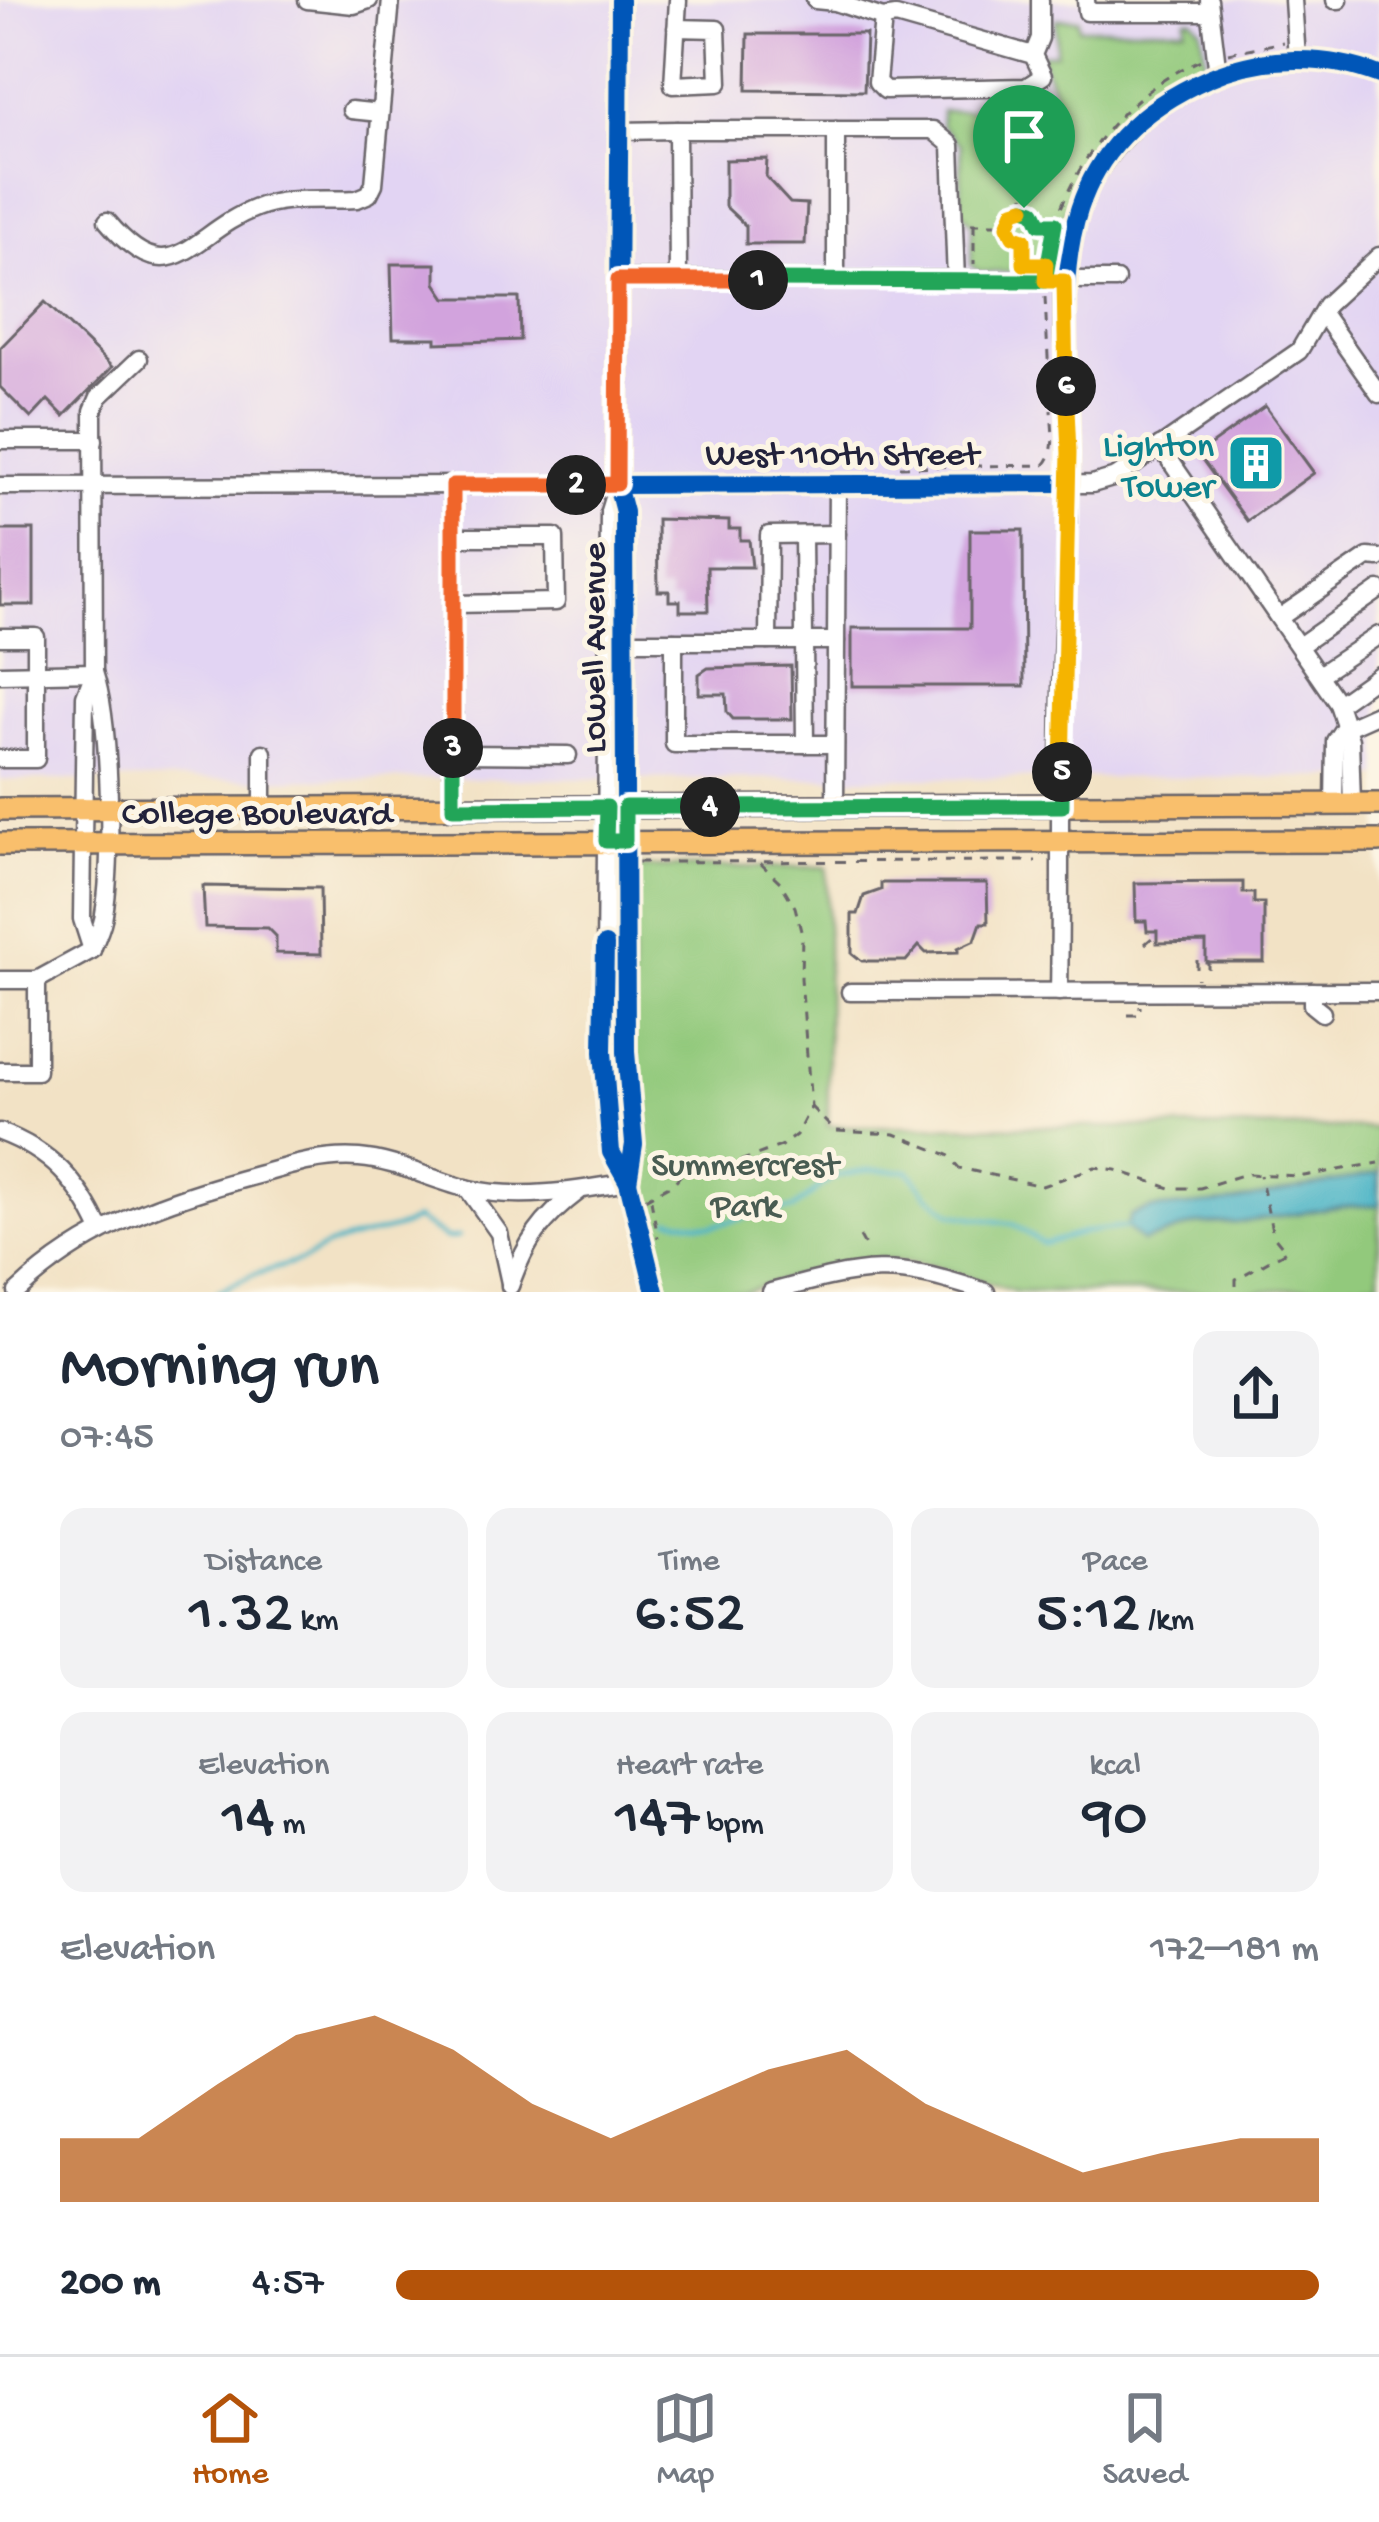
<!DOCTYPE html>
<html lang="en">
<head>
<meta charset="utf-8">
<style>
	:root { --surface:#fff; --page:#f2f2f3; --text:#1f2937; --muted:#747a83; --line:#e0e1e3; --accent:#b45309 }
	body { margin:0; font-family:"Gochi Hand",sans-serif; background:var(--page); color:var(--text); height:100vh; display:flex; flex-direction:column; font-size:45px; white-space:nowrap }
	* { box-sizing:border-box; margin:0 }
	p { font-size:39px; color:var(--muted) }
	.icon { flex:none; width:66px; height:66px; fill:none; stroke:currentColor; stroke-width:2; stroke-linecap:round; stroke-linejoin:round }
	.map { position:relative; height:1292px; overflow:hidden }
	.sheet { display:flex; flex-direction:column; background:var(--surface); flex:1 }
	.sheet>* { flex:none }
	.pin { position:absolute; display:grid; place-items:center; width:102px; height:102px; color:#fff; margin:-123px -51px; border-radius:50% 50% 50% 0; rotate:-45deg; box-shadow:0 0 12px #0007 }
	.pin .icon { rotate:45deg }
	.km { position:absolute; width:60px; height:60px; margin:-30px; border-radius:50%; background:#222; color:#fff; font-size:33px; line-height:60px; text-align:center }
	.round { display:grid; place-items:center; flex:none; width:126px; height:126px; border-radius:24px; background:var(--page) }
	.headline { display:flex; align-items:center; justify-content:space-between; height:204px; padding:0 60px }
	h1 { font-size:66px; font-weight:600; line-height:90px }
	.stats { display:grid; grid-template-columns:repeat(3,1fr); gap:18px; height:204px; padding:12px 60px }
	.stats div { display:grid; align-content:center; border-radius:24px; background:var(--page); text-align:center }
	.stats b { font-size:60px; font-weight:600 }
	.stats small { font-size:33px; font-weight:400 }
	.stats p { font-size:33px }
	.chart { height:336px; padding:24px 60px }
	.chart p { display:flex; justify-content:space-between }
	.chart svg { width:100%; height:216px; margin-top:12px; fill:var(--accent); opacity:.7 }
	ul { padding:0 60px; list-style:none; font-size:39px }
	li { display:grid; grid-template-columns:192px 144px 1fr; align-items:center; height:90px }
	li i { height:30px; border-radius:15px; background:var(--accent) }
	.tab-bar { display:flex; justify-content:space-around; align-items:center; height:168px; border-top:3px solid var(--line); background:var(--surface); font-size:33px; color:var(--muted) }
	.tab-bar a { display:grid; justify-items:center; gap:6px }
	.tab-bar .on { color:var(--accent) }
	.map>svg:first-child { display:block }
	.built { fill:#e2d4f3 }
	.green { fill:#92c97c; stroke:#5a765c; stroke-width:3 }
	.water { fill:#49b4c6; stroke:#366b80; stroke-width:3 }
	.lines { fill:none; stroke-linecap:round; stroke-linejoin:round }
	.stream { stroke:#49b4c6; stroke-width:4.5 }
	.building { fill:#d2a3dd }
	.minor-casing { stroke:#6b656b; stroke-width:21 }
	.major-casing { stroke:#6b656b; stroke-width:26 }
	.path { stroke:#6b656b; stroke-width:3; stroke-dasharray:9 9; stroke-linecap:butt }
	.minor { stroke:#fff; stroke-width:16 }
	.major { stroke:#f9bf6c; stroke-width:21 }
	.cycleway-casing { stroke:#fcf5e5; stroke-width:26 }
	.cycleway { stroke:#0057b8; stroke-width:18 }
	.split-1-casing { stroke:#fff; stroke-width:24 }
	.split-2-casing { stroke:#fff; stroke-width:24 }
	.split-3-casing { stroke:#fff; stroke-width:24 }
	.split-4-casing { stroke:#fff; stroke-width:24 }
	.split-5-casing { stroke:#fff; stroke-width:24 }
	.split-6-casing { stroke:#fff; stroke-width:24 }
	.split-7-casing { stroke:#fff; stroke-width:24 }
	.split-1 { stroke:#22a559; stroke-width:15 }
	.split-2 { stroke:#f0652b; stroke-width:15 }
	.split-3 { stroke:#f0652b; stroke-width:15 }
	.split-4 { stroke:#22a559; stroke-width:15 }
	.split-5 { stroke:#22a559; stroke-width:15 }
	.split-6 { stroke:#f5b400; stroke-width:15 }
	.split-7 { stroke:#f5b400; stroke-width:15 }
	.labels { text-anchor:middle; stroke-width:10; stroke-linejoin:round; paint-order:stroke }
	.culture-label { font-size:36px; fill:#0d838f; stroke:#fcf5e5; text-anchor:end }
	.street-label { font-size:36px; fill:#22223b; stroke:#fcf5e5 }
	.park-label { font-size:36px; fill:#495c52; stroke:#fcf5e5 }
</style>
</head>
<body>
<div class="map">
<svg width="1379" height="1292" viewBox="0 0 1379 1292">
	<rect width="100%" height="100%" fill="#fcf5e5"/>
	<filter id="ink" filterUnits="userSpaceOnUse"><feTurbulence type="fractalNoise" baseFrequency=".00833" numOctaves="2"/><feDisplacementMap in="SourceGraphic" scale="24" xChannelSelector="R" yChannelSelector="G"/><feConvolveMatrix kernelMatrix="1 2 1 2 8 2 1 2 1" color-interpolation-filters="sRGB"/></filter>
	<filter id="wash" filterUnits="userSpaceOnUse"><feTurbulence type="fractalNoise" baseFrequency=".004" numOctaves="4" result="noise"/><feDisplacementMap in="SourceGraphic" scale="48" xChannelSelector="R" yChannelSelector="G"/><feGaussianBlur stdDeviation="2.7" result="paint"/><feColorMatrix in="noise" values="0 0 0 0 0 0 0 0 0 0 0 0 0 0 0 0 0 1.4 0 .05"/><feComposite in="paint" operator="in"/></filter>
	<g filter="url(#wash)">
		<rect width="100%" height="100%" fill="#f2e2c5"/>
		<!-- built -->
		<polygon class="built" points="0,0 1379,0 1379,777 0,780"/>
		<!-- green -->
		<g class="green">
			<path d="M1056,19H1078L1079,28H1185L1186,19H1193L1201,28L1206,63C1117,112 1068,167 1051,269L1046,273L979,272L971,265L972,223L961,212V145L941,125L942,111L973,110L974,103L1038,100L1036,88L1043,104L1057,100L1040,54L1056,53Z"/>
			<polygon points="643,867 827,867 828,1126 1379,1128 1379,1282 1252,1292 1016,1292 934,1266 880,1259 821,1268 743,1292 664,1292 641,1169 631,1059 633,869"/>
		</g>
		<!-- water -->
		<polygon class="water" points="1379,1173 1379,1205 1338,1207 1237,1223 1198,1224 1142,1242 1126,1227 1131,1215 1150,1209 1227,1203"/>
		<g class="lines">
			<!-- stream -->
			<g class="stream">
				<polyline points="670,1219 712,1226 769,1211 793,1209 833,1177 869,1170 909,1171 927,1194 953,1214 1013,1224 1043,1244 1086,1232 1126,1227"/>
				<polyline points="217,1292 253,1275 303,1260 329,1245 403,1226 416,1219 447,1239 458,1237"/>
			</g>
		</g>
		<g id="blocks">
			<!-- building -->
			<g class="building">
				<polygon points="748,34 866,34 864,91 747,90"/>
				<polygon points="767,159 766,177 790,203 807,204 805,244 746,244 746,226 725,206 725,160"/>
				<polygon points="391,264 436,264 436,283 446,298 519,298 520,340 436,343 436,338 393,338"/>
				<polygon points="45,302 112,367 64,416 48,400 31,418 0,387 0,348"/>
				<polygon points="1265,406 1314,473 1247,521 1198,454"/>
				<polygon points="657,519 729,521 729,529 740,529 740,540 749,540 752,567 707,567 708,611 680,611 680,601 669,601 669,591 658,591"/>
				<rect x="0" y="530" width="34" height="75"/>
				<polygon points="970,530 1023,530 1024,686 852,686 852,628 970,628"/>
				<polygon points="791,666 792,719 733,719 727,712 726,694 699,694 699,674 708,668"/>
				<polygon points="1243,882 1243,893 1254,893 1254,903 1264,903 1264,962 1206,962 1206,942 1157,943 1157,931 1147,931 1146,921 1136,921 1135,883"/>
				<polygon points="881,883 987,883 988,923 981,923 975,940 958,948 958,952 926,953 919,946 906,961 862,961 852,953 852,914 858,914 864,896 881,890"/>
				<polygon points="203,886 320,888 321,954 276,953 276,936 268,928 205,927"/>
			</g>
		</g>
	</g>
	<g filter="url(#ink)">
		<use href="#blocks" fill-opacity="0" stroke="#6b656b" stroke-width="3"/>
		<g class="lines">
			<defs>
				<g id="minor">
					<polyline points="307,0 354,5 369,0"/>
					<polyline points="620,0 617,485 624,512 626,1052 634,1144 628,1182"/>
					<polyline points="815,0 835,2 883,18"/>
					<polyline points="1086,0 1087,12 1209,12"/>
					<polyline points="1209,0 1218,74"/>
					<polyline points="1293,0 1297,59"/>
					<polyline points="1335,0 1339,0"/>
					<polyline points="676,28 717,29 719,83 673,85 678,0"/>
					<polyline points="1033,55 896,16 883,18 877,82 885,90 1026,87 1043,76 1033,55 1040,38 1040,0"/>
					<polyline points="351,110 380,113"/>
					<polyline points="677,130 933,130 951,145 956,281"/>
					<polyline points="836,130 836,280"/>
					<polyline points="619,131 677,130 678,280"/>
					<path d="M107,221C172,299 190,233 256,208C286,196 325,201 357,199L369,194L374,184L391,0"/>
					<polyline points="618,279 1116,280"/>
					<polyline points="1322,313 1379,394"/>
					<polyline points="0,440 94,440"/>
					<polyline points="1160,446 1338,704 1350,740 1352,804"/>
					<polyline points="617,485 609,511 604,1072 611,1152 628,1182 655,1292"/>
					<polyline points="0,486 1092,484 1116,477 1299,351 1326,305 1379,256"/>
					<polyline points="803,535 805,744"/>
					<polyline points="453,604 556,602 555,537 453,537"/>
					<polyline points="1279,618 1368,557 1379,558"/>
					<polyline points="0,637 36,637 36,759 0,759"/>
					<polyline points="624,641 836,641"/>
					<polyline points="674,641 674,744 835,744"/>
					<polyline points="768,641 769,535 837,534"/>
					<polyline points="1299,646 1379,590"/>
					<polyline points="0,674 94,672"/>
					<polyline points="1319,675 1379,635"/>
					<polyline points="1338,704 1379,675"/>
					<polyline points="263,753 263,808"/>
					<polyline points="453,754 568,755"/>
					<polyline points="1334,804 1335,741 1343,729 1379,713"/>
					<polyline points="835,806 837,484"/>
					<polyline points="453,808 453,485"/>
					<polyline points="92,950 82,919 85,696 94,673"/>
					<polyline points="0,980 37,980"/>
					<polyline points="1312,991 1312,1005 1322,1013"/>
					<polyline points="850,992 1379,991"/>
					<path d="M1059,992C1061,892 1059,791 1061,691C1063,612 1069,533 1069,454C1069,373 1049,287 1079,210C1124,94 1262,28 1379,75"/>
					<path d="M0,1071H37V980L92,950C96,938 103,926 104,914C113,860 111,723 94,672L93,411L99,397L139,359"/>
					<path d="M0,1132C51,1151 79,1182 101,1231"/>
					<polyline points="467,1188 499,1233 510,1283"/>
					<path d="M510,1286C525,1242 543,1218 579,1191"/>
					<path d="M17,1292C86,1226 171,1198 261,1174C292,1165 326,1155 359,1158C396,1161 429,1179 465,1188C518,1201 575,1191 628,1182"/>
					<path d="M771,1292C867,1266 890,1260 986,1292"/>
				</g>
				<g id="major">
					<polyline points="0,809 1379,804"/>
					<polyline points="0,844 1379,841"/>
				</g>
			</defs>
			<!-- minor casing -->
			<use href="#minor" class="minor-casing"/>
			<!-- major casing -->
			<use href="#major" class="major-casing"/>
			<!-- path -->
			<g class="path">
				<polyline points="1228,53 1283,42"/>
				<polyline points="1024,150 1010,150 999,140 998,125 1003,119 1046,114 1062,124 1062,140 1055,147 1024,150 1024,208"/>
				<circle cx="1024" cy="224" r="16"/>
				<polyline points="1042,223 1055,224 1047,264"/>
				<polyline points="971,224 1005,224"/>
				<polyline points="974,224 974,264"/>
				<path d="M1055,224C1080,152 1130,90 1201,60"/>
				<polyline points="1024,240 1024,262"/>
				<polyline points="1045,297 1049,377"/>
				<path d="M900,467L1044,465C1057,452 1052,428 1051,410"/>
				<polyline points="638,862 1036,861"/>
				<polyline points="1145,944 1153,937"/>
				<polyline points="1197,960 1197,979"/>
				<polyline points="1208,960 1208,976"/>
				<polyline points="1128,1015 1140,1015 1140,1006"/>
				<polyline points="811,1107 835,1131 895,1134 948,1155 959,1168 1042,1186 1095,1167 1116,1170 1170,1188 1200,1188 1246,1174 1304,1176 1379,1163"/>
				<polyline points="645,1199 674,1183 688,1166 740,1161 781,1146 796,1135 811,1107 801,978 802,935 795,907 780,882 760,863"/>
				<polyline points="651,1200 658,1238"/>
				<polyline points="860,1237 865,1246"/>
				<polyline points="1236,1286 1236,1279 1286,1251 1273,1235 1260,1175"/>
			</g>
			<!-- minor -->
			<use href="#minor" class="minor"/>
			<!-- major -->
			<use href="#major" class="major"/>
			<defs>
				<g id="cycleway">
					<polyline points="620,0 617,485 624,512 626,1052 634,1144 628,1182"/>
					<path d="M617,485L1068,483C1075,321 1018,162 1209,78C1262,55 1326,54 1379,75"/>
					<polyline points="605,945 603,1052 611,1152 628,1182 655,1292"/>
				</g>
			</defs>
			<!-- cycleway casing -->
			<use href="#cycleway" class="cycleway-casing"/>
			<!-- cycleway -->
			<use href="#cycleway" class="cycleway"/>
		</g>
	</g>
	<g class="lines" filter="url(#ink)">
		<defs>
			<polyline id="split-1" points="758,280 1045,281 1055,224 1040,224 1034,211 1024,208"/>
			<polyline id="split-2" points="576,485 617,484 618,280 758,280"/>
			<polyline id="split-3" points="453,748 453,485 576,485"/>
			<polyline id="split-4" points="453,748 453,808 607,807 606,841 625,841 625,807 710,807"/>
			<polyline id="split-5" points="710,807 1062,806 1062,772"/>
			<polyline id="split-6" points="1062,772 1069,453 1066,386"/>
			<polyline id="split-7" points="1024,208 1014,211 1008,226 1013,236 1024,240 1024,264 1046,264 1045,281 1064,281 1066,386"/>
		</defs>
		<!-- split-1 casing -->
		<use href="#split-1" class="split-1-casing"/>
		<!-- split-2 casing -->
		<use href="#split-2" class="split-2-casing"/>
		<!-- split-3 casing -->
		<use href="#split-3" class="split-3-casing"/>
		<!-- split-4 casing -->
		<use href="#split-4" class="split-4-casing"/>
		<!-- split-5 casing -->
		<use href="#split-5" class="split-5-casing"/>
		<!-- split-6 casing -->
		<use href="#split-6" class="split-6-casing"/>
		<!-- split-7 casing -->
		<use href="#split-7" class="split-7-casing"/>
		<!-- split-1 -->
		<use href="#split-1" class="split-1"/>
		<!-- split-2 -->
		<use href="#split-2" class="split-2"/>
		<!-- split-3 -->
		<use href="#split-3" class="split-3"/>
		<!-- split-4 -->
		<use href="#split-4" class="split-4"/>
		<!-- split-5 -->
		<use href="#split-5" class="split-5"/>
		<!-- split-6 -->
		<use href="#split-6" class="split-6"/>
		<!-- split-7 -->
		<use href="#split-7" class="split-7"/>
	</g>
	<!-- icons -->
	<defs>
		<symbol id="building-square" viewBox="-11 -11 22 22"><rect x="-9" y="-9" width="18" height="18" rx="4" fill="#0f9aa8" stroke="#fcf5e5"/><path d="M-4-6H4V6H1V3H-1V6H-4ZM-2.5-4.3h1.7v1.8h-1.7ZM.8-4.3h1.7v1.8H.8ZM-2.5-1h1.7V.8h-1.7ZM.8-1h1.7V.8H.8Z" fill="#fff"/></symbol>
	</defs>
	<g fill-rule="evenodd">
		<use href="#building-square" x="1223" y="430" width="66" height="66"/>
	</g>
	<g class="labels">
		<!-- culture labels -->
		<g class="culture-label">
			<text x="1214" y="455">Lighton<tspan x="1214" dy="41">Tower</tspan></text>
		</g>
		<!-- street labels -->
		<g class="street-label">
			<text x="842" y="464">West 110th Street</text>
			<text transform="translate(591 648) rotate(-90)" y="13">Lowell Avenue</text>
			<text x="257" y="823">College Boulevard</text>
		</g>
		<!-- park labels -->
		<g class="park-label">
			<text x="745" y="1174">Summercrest<tspan x="745" dy="41">Park</tspan></text>
		</g>
	</g>
</svg>
<div class="pin" style="left:1024px;top:208px;background:#1e9e55"><svg class="icon" aria-label="arrive" viewBox="0 0 24 24"><path d="M6 21V4h12l-3 4 3 4H6"/></svg></div>
<b class="km" style="left:758px;top:280px">1</b>
<b class="km" style="left:576px;top:485px">2</b>
<b class="km" style="left:453px;top:748px">3</b>
<b class="km" style="left:710px;top:807px">4</b>
<b class="km" style="left:1062px;top:772px">5</b>
<b class="km" style="left:1066px;top:386px">6</b>
</div>
<section class="sheet">
<div class="headline"><div><h1>Morning run</h1><p>07:45</p></div><a class="round"><svg class="icon" aria-label="share" viewBox="0 0 24 24"><path d="M12 15V3M7 8l5-5 5 5M5 13v7h14v-7"/></svg></a></div>
<div class="stats">
<div><p>Distance</p><b>1.32<small> km</small></b></div>
<div><p>Time</p><b>6:52</b></div>
<div><p>Pace</p><b>5:12<small> /km</small></b></div>
</div>
<div class="stats">
<div><p>Elevation</p><b>14<small> m</small></b></div>
<div><p>Heart rate</p><b>147<small> bpm</small></b></div>
<div><p>kcal</p><b>90</b></div>
</div>
<div class="chart"><p><span>Elevation</span>172–181 m</p>
<svg viewBox="0 0 160 44" preserveAspectRatio="none"><path d="M0 44V31L10 31L20 20L30 10L40 6L50 13L60 24L70 31L80 24L90 17L100 13L110 24L120 31L130 38L140 34L150 31L160 31V44z"/></svg>
</div>
<ul>
<li><b>200 m</b>4:57<i style="width:100%"></i></li>
</ul>
</section>
<nav class="tab-bar">
<a class="on"><svg class="icon" aria-label="home" viewBox="0 0 24 24"><path d="M3 11l9-7 9 7M6 9v11h12V9"/></svg>Home</a>
<a><svg class="icon" aria-label="map" viewBox="0 0 24 24"><path d="M3 6l6-2 6 2 6-2v14l-6 2-6-2-6 2zM9 4v14M15 6v14"/></svg>Map</a>
<a><svg class="icon" aria-label="saved" viewBox="0 0 24 24"><path d="M7 4h10v16l-5-4-5 4z"/></svg>Saved</a>
</nav>
</body>
</html>
